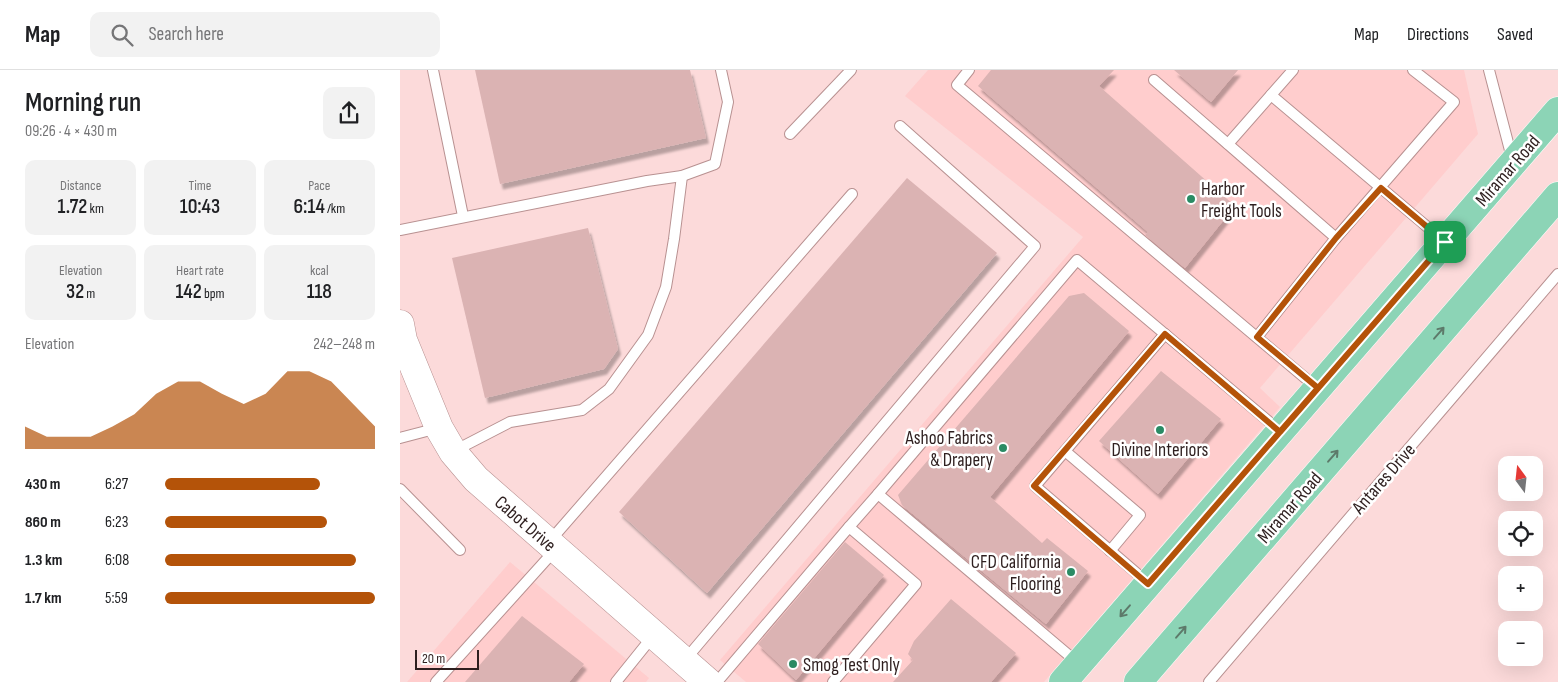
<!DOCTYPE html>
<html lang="en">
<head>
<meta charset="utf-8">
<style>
	:root { --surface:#fff; --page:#f2f2f2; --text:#202124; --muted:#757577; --line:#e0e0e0; --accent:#b45309 }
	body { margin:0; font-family:"Sofia Sans Condensed",sans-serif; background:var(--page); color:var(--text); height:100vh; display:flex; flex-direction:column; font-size:19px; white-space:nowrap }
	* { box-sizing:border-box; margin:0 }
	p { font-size:16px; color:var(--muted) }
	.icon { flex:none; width:28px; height:28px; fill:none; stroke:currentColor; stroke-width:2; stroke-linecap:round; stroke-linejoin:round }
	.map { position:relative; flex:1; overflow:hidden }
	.sheet { display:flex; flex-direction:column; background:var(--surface); width:400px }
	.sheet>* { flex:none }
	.needle { width:32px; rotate:345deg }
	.fabs { position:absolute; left:1098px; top:386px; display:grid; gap:10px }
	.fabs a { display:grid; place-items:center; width:45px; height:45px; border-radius:10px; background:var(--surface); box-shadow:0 5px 20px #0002; font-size:25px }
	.scale { position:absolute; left:15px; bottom:12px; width:64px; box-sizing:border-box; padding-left:5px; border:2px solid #2e1f1f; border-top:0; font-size:14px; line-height:18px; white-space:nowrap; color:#2e1f1f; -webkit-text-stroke:4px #fff; paint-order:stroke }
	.pin { position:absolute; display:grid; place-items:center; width:42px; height:42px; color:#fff; margin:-21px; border-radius:10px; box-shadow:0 2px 8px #0006 }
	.round { display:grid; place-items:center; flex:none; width:52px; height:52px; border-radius:10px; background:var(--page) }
	.headline { display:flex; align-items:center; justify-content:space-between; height:85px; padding:0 25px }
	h1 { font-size:28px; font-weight:600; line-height:38px }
	.stats { display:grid; grid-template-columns:repeat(3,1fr); gap:8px; height:85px; padding:5px 25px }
	.stats div { display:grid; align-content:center; border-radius:10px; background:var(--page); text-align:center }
	.stats b { font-size:21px; font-weight:600 }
	.stats small { font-size:14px; font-weight:400 }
	.stats p { font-size:14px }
	.chart { height:140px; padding:10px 25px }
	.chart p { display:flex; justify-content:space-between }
	.chart svg { width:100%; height:90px; margin-top:5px; fill:var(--accent); opacity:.7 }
	ul { padding:0 25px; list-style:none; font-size:16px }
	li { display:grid; grid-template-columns:80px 60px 1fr; align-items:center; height:38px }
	li i { height:12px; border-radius:6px; background:var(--accent) }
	header { display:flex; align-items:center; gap:30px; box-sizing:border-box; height:70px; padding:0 25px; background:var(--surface); border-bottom:1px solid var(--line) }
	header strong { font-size:24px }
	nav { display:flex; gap:28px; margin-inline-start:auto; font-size:18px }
	.search { width:350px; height:45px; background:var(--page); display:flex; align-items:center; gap:12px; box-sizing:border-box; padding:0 18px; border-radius:10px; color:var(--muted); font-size:19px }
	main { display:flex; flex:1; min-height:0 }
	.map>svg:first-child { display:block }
	.built { fill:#ffcdcd }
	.building { fill:#dbb3b3; filter:url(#shadow) }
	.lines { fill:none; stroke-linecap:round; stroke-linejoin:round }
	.lane-casing { stroke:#b89191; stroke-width:12 }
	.secondary-casing { stroke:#b89191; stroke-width:29 }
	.primary-casing { stroke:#fff; stroke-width:29 }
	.lane { stroke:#fff; stroke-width:10 }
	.secondary { stroke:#fff; stroke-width:28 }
	.primary { stroke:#8cd4b6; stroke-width:28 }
	.oneway { stroke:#5d7a6a }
	.route-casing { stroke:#fff; stroke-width:10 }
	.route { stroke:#b45309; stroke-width:6 }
	.poi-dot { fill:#2a8b64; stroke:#fff; stroke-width:2 }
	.labels { text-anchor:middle; stroke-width:5; stroke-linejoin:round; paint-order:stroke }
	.street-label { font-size:19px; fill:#2e1f1f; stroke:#fff }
	.poi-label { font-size:19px; fill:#2e1f1f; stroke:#fff; text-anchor:start }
</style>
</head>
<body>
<header>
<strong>Map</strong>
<div class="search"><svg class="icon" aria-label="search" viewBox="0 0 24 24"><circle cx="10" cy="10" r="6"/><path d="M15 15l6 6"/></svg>Search here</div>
<nav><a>Map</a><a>Directions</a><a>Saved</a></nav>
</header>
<main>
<section class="sheet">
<div class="headline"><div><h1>Morning run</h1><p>09:26 · 4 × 430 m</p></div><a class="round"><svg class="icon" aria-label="share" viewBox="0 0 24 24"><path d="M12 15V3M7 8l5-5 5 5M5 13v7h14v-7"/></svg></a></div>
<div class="stats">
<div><p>Distance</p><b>1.72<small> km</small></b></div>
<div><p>Time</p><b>10:43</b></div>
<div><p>Pace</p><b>6:14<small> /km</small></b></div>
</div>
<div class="stats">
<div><p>Elevation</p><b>32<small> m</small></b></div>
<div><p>Heart rate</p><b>142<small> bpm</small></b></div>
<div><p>kcal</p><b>118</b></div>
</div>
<div class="chart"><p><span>Elevation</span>242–248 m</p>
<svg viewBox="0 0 160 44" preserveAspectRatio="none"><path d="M0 44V33L10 38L20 38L30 38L40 33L50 27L60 17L70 11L80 11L90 17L100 22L110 17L120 6L130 6L140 11L150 22L160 33V44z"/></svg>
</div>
<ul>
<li><b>430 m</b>6:27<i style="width:74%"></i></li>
<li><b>860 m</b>6:23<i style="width:77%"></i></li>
<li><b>1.3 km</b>6:08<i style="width:91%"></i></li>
<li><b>1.7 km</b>5:59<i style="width:100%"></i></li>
</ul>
</section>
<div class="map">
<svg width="1158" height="612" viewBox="0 0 1158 612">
	<defs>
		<filter id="shadow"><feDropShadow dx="3" dy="5.5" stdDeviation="1" flood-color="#0004"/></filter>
	</defs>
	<rect width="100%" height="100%" fill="#fcdada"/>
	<!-- built -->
	<g class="built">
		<polygon points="528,0 1064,0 1078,64 860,318 880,337 644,612 346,612 320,590 683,167 505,26"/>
		<polygon points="110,492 249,608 246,612 7,612"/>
	</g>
	<!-- building -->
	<g class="building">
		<polygon points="75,0 290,0 306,68 100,114"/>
		<polygon points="591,0 714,0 699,16 835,136 785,198 745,165 748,162 578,16"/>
		<polygon points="774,0 838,0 811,32"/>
		<polygon points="507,108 597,183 307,523 219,442"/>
		<polygon points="188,158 218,279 204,299 85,328 52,188"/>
		<polygon points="684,223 729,261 590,427 642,473 647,468 688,501 646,554 502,435 498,425 669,226"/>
		<polygon points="761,301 821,349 758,424 699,371"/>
		<polygon points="445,472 484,505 396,610 358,574"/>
		<polygon points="551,529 616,583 591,612 493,612 513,590 508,584 514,571"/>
		<polygon points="122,546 184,594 169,612 65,612"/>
	</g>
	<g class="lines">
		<defs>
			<g id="lane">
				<polyline points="33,0 63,146"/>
				<polyline points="569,0 557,15 917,318"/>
				<polyline points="1089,0 1112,88"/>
				<polyline points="754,10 936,168"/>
				<polyline points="871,25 1044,171"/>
				<polyline points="390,64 451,0"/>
				<polyline points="828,74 893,0"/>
				<polyline points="0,160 247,111 282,106 315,94 328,32 321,0"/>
				<polyline points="857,267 936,168 1054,32 1013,0"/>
				<polyline points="0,368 38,358"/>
				<polyline points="54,381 110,352 182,340 209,319 248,265 266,217 274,169 282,106"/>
				<polyline points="665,381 740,445 710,481"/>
				<polyline points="0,419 60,480"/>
				<polyline points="449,457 478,424"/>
				<polyline points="149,472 452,124"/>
				<polyline points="748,513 635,416 765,264"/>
				<polyline points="285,590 635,176 500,56"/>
				<polyline points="678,593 478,424 677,190 880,361"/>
				<polyline points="36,612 156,479"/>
				<polyline points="216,612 253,566"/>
				<polyline points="317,612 449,457 516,514 433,612"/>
				<polyline points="809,612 1158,204"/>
			</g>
			<polyline id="secondary" points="0,254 3,270 39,358 53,382 76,409 308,612"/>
			<g id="primary">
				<polyline points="663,612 1158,41"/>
				<polyline points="738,612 1158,126"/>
			</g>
		</defs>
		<!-- lane casing -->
		<use href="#lane" class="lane-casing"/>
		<!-- secondary casing -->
		<use href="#secondary" class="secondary-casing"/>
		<!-- primary casing -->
		<use href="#primary" class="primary-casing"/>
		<!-- lane -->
		<use href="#lane" class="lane"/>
		<!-- secondary -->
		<use href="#secondary" class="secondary"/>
		<!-- primary -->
		<use href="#primary" class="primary"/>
	</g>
	<!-- one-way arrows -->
	<defs><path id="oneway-shaft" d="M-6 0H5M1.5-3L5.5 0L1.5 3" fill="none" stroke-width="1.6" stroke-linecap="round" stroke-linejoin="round" transform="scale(1.25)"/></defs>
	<g class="oneway">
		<use href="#oneway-shaft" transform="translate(1039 263) rotate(-49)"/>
		<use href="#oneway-shaft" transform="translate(933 386) rotate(-49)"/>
		<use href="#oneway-shaft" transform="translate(725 541) rotate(131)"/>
		<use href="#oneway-shaft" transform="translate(781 562) rotate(-49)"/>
	</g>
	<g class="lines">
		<defs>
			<polyline id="route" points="1045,172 880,362 765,264 634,416 748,514 918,318 857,267 936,168 981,118 1045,172"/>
		</defs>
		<!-- route casing -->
		<use href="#route" class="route-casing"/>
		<!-- route -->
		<use href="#route" class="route"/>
	</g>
	<!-- markers -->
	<g class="poi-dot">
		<circle cx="791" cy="129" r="5"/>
		<circle cx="760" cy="360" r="5"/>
		<circle cx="603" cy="378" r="5"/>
		<circle cx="671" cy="502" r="5"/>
		<circle cx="393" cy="594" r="5"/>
	</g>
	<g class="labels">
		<!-- street labels -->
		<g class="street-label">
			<text transform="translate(1107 100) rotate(-49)" y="7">Miramar Road</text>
			<text transform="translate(983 408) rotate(-49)" y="7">Antares Drive</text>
			<text transform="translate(889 437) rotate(-49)" y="7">Miramar Road</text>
			<text transform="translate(126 453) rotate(41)" y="7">Cabot Drive</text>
		</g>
		<!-- poi labels -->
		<g class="poi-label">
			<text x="801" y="125">Harbor<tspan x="801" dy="22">Freight Tools</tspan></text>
			<text x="593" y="374" text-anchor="end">Ashoo Fabrics<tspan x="593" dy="22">&amp; Drapery</tspan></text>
			<text x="760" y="386" text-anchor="middle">Divine Interiors</text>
			<text x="661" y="498" text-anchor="end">CFD California<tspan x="661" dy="22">Flooring</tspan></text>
			<text x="403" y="601">Smog Test Only</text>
		</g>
	</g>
</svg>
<div class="fabs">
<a><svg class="needle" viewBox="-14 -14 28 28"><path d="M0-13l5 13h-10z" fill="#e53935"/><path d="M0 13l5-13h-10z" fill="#757577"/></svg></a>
<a><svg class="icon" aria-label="locate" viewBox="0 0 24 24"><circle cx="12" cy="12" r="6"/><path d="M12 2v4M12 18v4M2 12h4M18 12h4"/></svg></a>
<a>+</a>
<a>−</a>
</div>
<div class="scale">20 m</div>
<div class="pin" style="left:1045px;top:172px;background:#1e9e55"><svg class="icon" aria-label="arrive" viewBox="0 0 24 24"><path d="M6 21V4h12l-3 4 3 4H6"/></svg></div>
</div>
</main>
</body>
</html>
